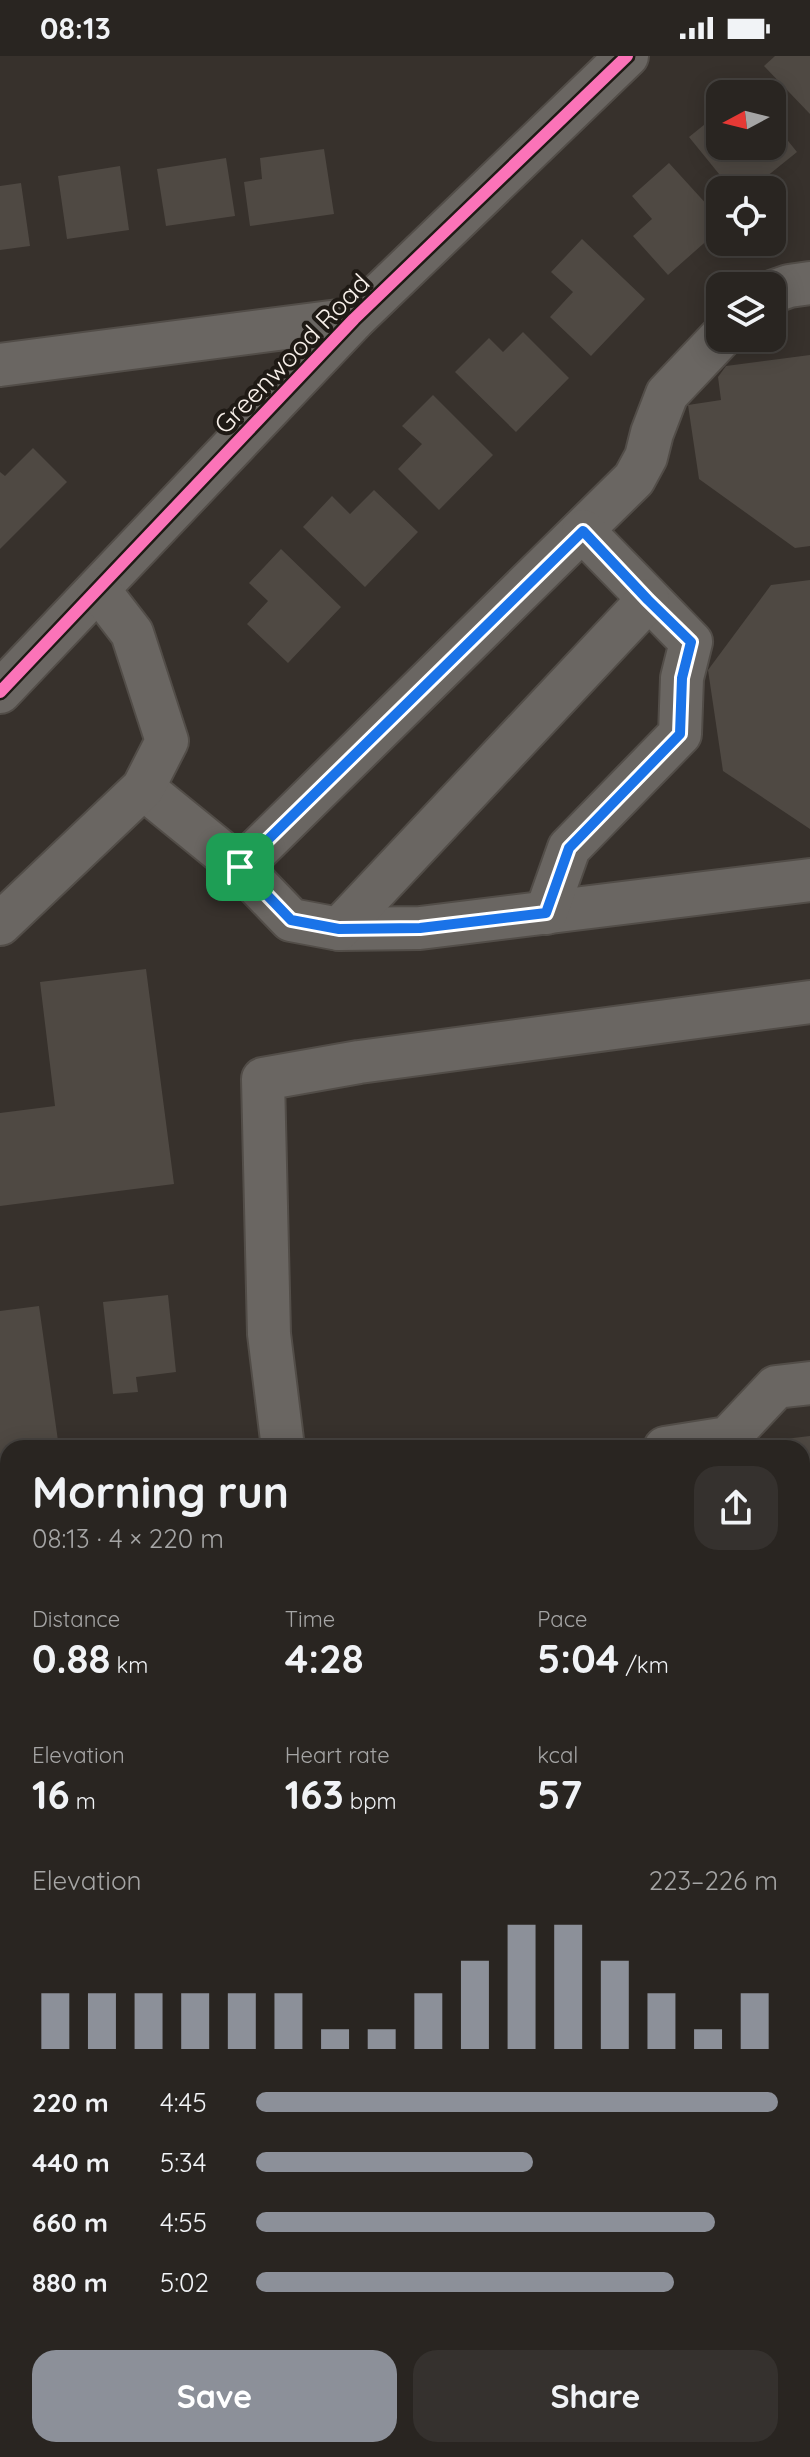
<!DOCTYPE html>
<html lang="en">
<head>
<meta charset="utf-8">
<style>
	:root { --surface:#292521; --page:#35312e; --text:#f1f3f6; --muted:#a5a5a5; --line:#45423f; --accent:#8c9099 }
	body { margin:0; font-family:Quicksand,sans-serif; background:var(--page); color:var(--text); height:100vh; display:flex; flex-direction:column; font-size:30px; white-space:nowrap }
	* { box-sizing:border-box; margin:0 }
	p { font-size:26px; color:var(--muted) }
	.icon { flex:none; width:44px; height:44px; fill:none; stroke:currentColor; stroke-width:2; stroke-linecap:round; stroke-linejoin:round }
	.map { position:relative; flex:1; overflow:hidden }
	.details { position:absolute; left:0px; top:1384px; width:810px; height:1018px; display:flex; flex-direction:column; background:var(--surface); border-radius:24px 24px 0 0; box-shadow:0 4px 20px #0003,0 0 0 2px var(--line) }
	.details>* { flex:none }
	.needle { width:52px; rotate:263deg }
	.tools { position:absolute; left:706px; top:24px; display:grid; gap:16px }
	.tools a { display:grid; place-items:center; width:80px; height:80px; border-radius:16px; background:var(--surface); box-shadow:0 4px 20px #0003,0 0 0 2px var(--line); font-size:40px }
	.pin { position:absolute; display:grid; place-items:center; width:68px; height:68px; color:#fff; margin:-34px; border-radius:16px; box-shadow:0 4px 12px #0006 }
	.round { display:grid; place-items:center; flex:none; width:84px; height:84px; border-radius:24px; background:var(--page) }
	.summary { display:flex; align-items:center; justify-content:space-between; height:136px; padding:0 32px }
	h1 { font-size:44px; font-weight:700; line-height:60px }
	.figures { display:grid; grid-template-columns:repeat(3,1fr); gap:12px; height:136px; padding:8px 32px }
	.figures div { display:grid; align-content:center }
	.figures b { font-size:40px; font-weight:700 }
	.figures small { font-size:22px; font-weight:400 }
	.figures p { font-size:22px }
	.chart { height:224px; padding:16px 32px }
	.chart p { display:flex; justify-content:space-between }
	.chart svg { width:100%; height:144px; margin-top:8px; stroke:var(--accent); stroke-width:6 }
	.action { display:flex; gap:16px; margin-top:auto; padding:16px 32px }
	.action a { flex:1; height:92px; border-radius:24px; background:var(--accent); color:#fff; font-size:32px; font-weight:700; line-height:92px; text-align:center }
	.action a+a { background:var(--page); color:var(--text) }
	ul { padding:0 32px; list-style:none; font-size:26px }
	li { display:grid; grid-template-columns:128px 96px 1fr; align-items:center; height:60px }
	li i { height:20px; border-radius:10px; background:var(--accent) }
	.status { display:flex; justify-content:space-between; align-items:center; height:56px; padding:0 40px; background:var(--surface); direction:ltr }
	.status svg { height:22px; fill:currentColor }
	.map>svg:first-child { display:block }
	.building { fill:#4f4943 }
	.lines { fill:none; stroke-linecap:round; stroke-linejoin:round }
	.minor-casing { stroke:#524d48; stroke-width:46 }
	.minor { stroke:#6a6662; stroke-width:42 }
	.cycleway-casing { stroke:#1f1a15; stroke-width:17 }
	.cycleway { stroke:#fb73b8; stroke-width:12 }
	.route-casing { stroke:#fff; stroke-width:16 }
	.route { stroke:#1a73e8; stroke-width:10 }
	.labels { text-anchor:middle; stroke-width:8; stroke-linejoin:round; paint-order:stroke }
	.street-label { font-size:26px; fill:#f8f0ea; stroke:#1f1a15 }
</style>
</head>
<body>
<div class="status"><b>08:13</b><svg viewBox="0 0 49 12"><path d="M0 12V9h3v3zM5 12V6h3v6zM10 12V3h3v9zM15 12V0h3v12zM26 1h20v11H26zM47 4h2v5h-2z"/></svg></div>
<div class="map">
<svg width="810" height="2401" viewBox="0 0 810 2401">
	<rect width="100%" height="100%" fill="#37312c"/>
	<!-- building -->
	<g class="building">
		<polygon points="775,0 810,0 810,58 764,10"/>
		<polygon points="720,56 720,90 772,90 772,65 797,96 750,134 732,134 689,81"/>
		<polygon points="324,93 334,158 250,170 244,126 262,123 260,102"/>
		<polygon points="226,102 235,160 166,170 157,113"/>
		<polygon points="669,107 720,163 720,173 668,219 633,180 652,163 632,140"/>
		<polygon points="120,110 129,174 67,183 58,120"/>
		<polygon points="21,127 30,190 0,194 0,130"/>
		<polygon points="582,183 645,243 591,300 550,261 573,236 551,216"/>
		<polygon points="523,276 569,322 516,376 455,316 489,282 503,296"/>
		<polygon points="810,299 810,490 795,492 699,423 688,349 721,344 718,321 726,310"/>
		<polygon points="433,339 493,399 439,454 398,413 422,388 402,370"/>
		<polygon points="33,392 67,426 0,493 0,416 5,420"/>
		<polygon points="374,434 418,476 365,531 303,471 332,440 350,458"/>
		<polygon points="281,493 341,551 288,607 247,568 268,545 249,527"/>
		<polygon points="810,524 810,773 723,715 708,614 771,529"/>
		<polygon points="146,913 174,1128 0,1150 0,1057 55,1050 40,926"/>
		<polygon points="168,1239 176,1316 136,1321 138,1336 113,1338 103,1246"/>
		<polygon points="39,1250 59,1392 8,1392 8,1469 0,1470 0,1255"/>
		<polygon points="810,1380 810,1526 802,1527 802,1392 744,1392 743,1388"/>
		<polygon points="8,1650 8,1707 1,1709 0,1652"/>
		<polygon points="810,1683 810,1777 802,1778 802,1684"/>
		<polygon points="809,2179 810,2235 802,2236 802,2180"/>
	</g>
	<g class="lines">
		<defs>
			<g id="minor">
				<polyline points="772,236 789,230 810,227"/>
				<polyline points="720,282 667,338 652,377 646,401 634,423 240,811 291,864 339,873 420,872 810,824"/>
				<polyline points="0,309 354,263"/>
				<polyline points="0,636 354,263 627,0"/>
				<polyline points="143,732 240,811"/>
				<polyline points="546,857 569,792 680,678 682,622 691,586 583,475"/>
				<polyline points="0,868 143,732 167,685 132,577 98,533"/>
				<polyline points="339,873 648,544"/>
				<polyline points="283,1392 269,1278 263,1023 359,1006 810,946"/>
				<polyline points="665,1392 728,1382 776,1331 810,1327"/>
				<polyline points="802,1567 810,1566"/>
				<polyline points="802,1861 810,1860"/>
				<polyline points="0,1884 8,1887"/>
				<polyline points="0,2091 8,2038"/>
				<polyline points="0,2232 8,2311"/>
				<polyline points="802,2375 810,2374"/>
				<polyline points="20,2394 21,2401"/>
				<polyline points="504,2401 509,2394"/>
				<polyline points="662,2401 676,2394"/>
			</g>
		</defs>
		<!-- minor casing -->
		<use href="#minor" class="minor-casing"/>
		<!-- minor -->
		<use href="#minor" class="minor"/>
		<defs>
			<polyline id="cycleway" points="0,636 354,263 627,0"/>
		</defs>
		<!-- cycleway casing -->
		<use href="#cycleway" class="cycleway-casing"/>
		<!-- cycleway -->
		<use href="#cycleway" class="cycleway"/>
	</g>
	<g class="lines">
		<defs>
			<polygon id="route" points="583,475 648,544 691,586 682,622 680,678 569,792 546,857 420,872 339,873 291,864 240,811"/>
		</defs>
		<!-- route casing -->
		<use href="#route" class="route-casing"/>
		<!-- route -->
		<use href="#route" class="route"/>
	</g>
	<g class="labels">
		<!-- street labels -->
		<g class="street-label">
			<text transform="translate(292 298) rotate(-46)" y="9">Greenwood Road</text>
		</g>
	</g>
</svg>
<div class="tools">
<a><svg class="needle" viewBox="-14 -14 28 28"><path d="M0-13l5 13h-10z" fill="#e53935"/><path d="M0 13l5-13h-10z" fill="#a5a5a5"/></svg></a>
<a><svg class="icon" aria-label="locate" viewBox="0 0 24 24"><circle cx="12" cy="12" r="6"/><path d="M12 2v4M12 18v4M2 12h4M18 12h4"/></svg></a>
<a><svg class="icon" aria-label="layers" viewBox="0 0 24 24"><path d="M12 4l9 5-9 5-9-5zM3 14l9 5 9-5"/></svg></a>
</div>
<div class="pin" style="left:240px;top:811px;background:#1e9e55"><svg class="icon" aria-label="arrive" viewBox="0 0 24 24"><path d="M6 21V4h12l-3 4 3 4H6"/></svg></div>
<section class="details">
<div class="summary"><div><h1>Morning run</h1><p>08:13 · 4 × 220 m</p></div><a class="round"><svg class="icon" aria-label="share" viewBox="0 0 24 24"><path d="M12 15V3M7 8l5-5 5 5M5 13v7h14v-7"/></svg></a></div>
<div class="figures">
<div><p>Distance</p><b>0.88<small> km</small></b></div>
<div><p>Time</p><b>4:28</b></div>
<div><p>Pace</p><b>5:04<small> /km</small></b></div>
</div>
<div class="figures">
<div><p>Elevation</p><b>16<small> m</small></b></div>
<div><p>Heart rate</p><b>163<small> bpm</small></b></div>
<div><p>kcal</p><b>57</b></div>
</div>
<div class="chart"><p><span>Elevation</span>223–226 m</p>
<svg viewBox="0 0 160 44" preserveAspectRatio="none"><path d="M5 44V27M15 44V27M25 44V27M35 44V27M45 44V27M55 44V27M65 44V38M75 44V38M85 44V27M95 44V17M105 44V6M115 44V6M125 44V17M135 44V27M145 44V38M155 44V27"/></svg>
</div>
<ul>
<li><b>220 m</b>4:45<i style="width:100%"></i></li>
<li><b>440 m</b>5:34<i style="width:53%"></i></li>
<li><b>660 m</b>4:55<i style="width:88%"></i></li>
<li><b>880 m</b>5:02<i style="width:80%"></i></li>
</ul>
<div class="action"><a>Save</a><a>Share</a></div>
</section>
</div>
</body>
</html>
